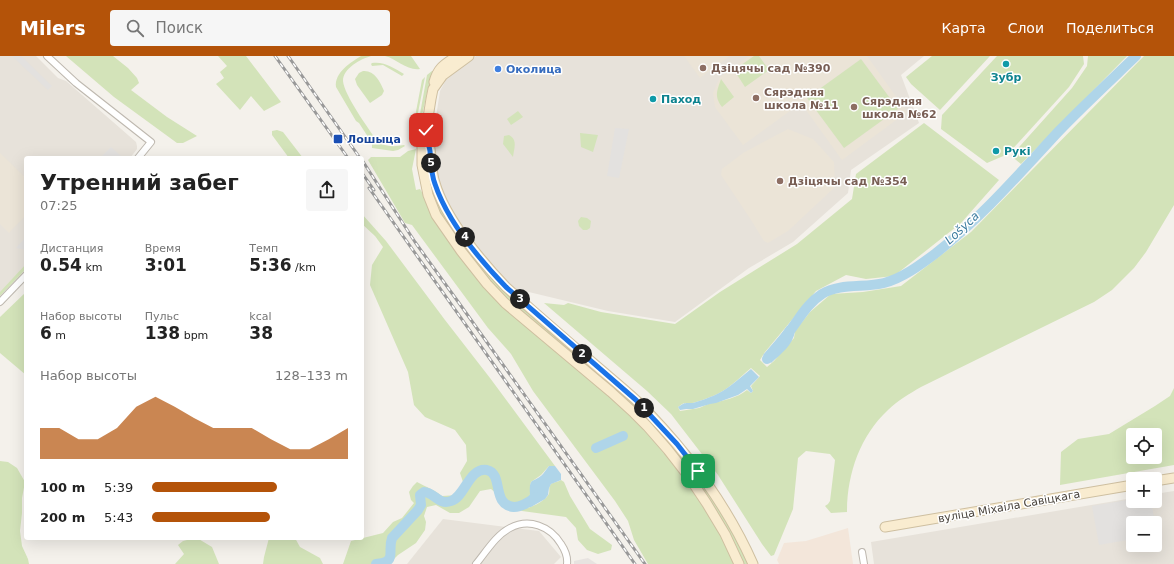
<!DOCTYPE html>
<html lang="ru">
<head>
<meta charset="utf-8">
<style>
	:root { --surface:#fff; --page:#f6f6f6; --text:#222; --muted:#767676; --accent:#b45309 }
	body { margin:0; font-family:"DejaVu Sans",sans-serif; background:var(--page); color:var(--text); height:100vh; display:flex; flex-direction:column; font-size:15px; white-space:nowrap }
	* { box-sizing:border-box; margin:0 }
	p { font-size:13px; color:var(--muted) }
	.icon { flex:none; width:22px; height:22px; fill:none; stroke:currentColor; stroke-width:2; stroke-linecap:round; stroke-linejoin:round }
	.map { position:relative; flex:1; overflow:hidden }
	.details { position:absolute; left:24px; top:100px; width:340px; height:384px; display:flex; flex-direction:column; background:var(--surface); border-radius:4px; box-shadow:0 4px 16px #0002 }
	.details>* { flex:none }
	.tools { position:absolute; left:1126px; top:372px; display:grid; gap:8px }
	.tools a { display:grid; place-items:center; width:36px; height:36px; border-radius:4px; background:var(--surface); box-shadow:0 4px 16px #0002; font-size:20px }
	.pin { position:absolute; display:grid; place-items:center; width:34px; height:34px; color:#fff; margin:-17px; border-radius:8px; box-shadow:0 2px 6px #0006 }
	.km { position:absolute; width:20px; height:20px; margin:-10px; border-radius:50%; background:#222; color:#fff; font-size:11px; line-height:20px; text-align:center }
	.round { display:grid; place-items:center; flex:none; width:42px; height:42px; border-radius:4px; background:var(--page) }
	.head { display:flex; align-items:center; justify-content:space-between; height:68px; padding:0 16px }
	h1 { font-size:22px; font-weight:600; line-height:30px }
	.metrics { display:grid; grid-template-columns:repeat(3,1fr); gap:6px; height:68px; padding:4px 16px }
	.metrics div { display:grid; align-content:center }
	.metrics b { font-size:17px; font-weight:600 }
	.metrics small { font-size:11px; font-weight:400 }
	.metrics p { font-size:11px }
	.chart { height:112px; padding:8px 16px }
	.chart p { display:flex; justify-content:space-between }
	.chart svg { width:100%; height:72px; margin-top:4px; fill:var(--accent); opacity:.7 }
	ul { padding:0 16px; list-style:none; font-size:13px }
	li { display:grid; grid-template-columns:64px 48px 1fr; align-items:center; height:30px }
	li i { height:10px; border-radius:5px; background:var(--accent) }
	header { display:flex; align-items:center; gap:24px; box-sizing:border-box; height:56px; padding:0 20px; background:var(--accent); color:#fff }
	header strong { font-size:19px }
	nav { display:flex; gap:22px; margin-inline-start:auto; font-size:14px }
	.search { width:280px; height:36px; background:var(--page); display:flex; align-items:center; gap:10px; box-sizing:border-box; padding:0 14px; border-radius:4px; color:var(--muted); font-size:15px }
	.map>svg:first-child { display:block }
	.residential { fill:#e7e2da; fill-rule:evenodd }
	.commercial { fill:#f3e6da }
	.industrial { fill:#e7e3e0 }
	.education { fill:#ebe4d7 }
	.green { fill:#d3e3b9; fill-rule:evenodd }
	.parking { fill:#e3e1df }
	.water { fill:#afd5e9 }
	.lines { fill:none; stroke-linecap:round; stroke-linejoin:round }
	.river { stroke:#afd5e9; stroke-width:10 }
	.street-casing { stroke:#beb8af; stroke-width:8 }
	.secondary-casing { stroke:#cebfa0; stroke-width:11 }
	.street { stroke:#fff; stroke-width:6 }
	.secondary { stroke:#f9ecd0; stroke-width:9 }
	.rail-casing { stroke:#999; stroke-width:3 }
	.rail { stroke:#fff; stroke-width:1.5; stroke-dasharray:4.5; stroke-linecap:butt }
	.route-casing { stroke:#fff; stroke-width:8 }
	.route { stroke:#1a73e8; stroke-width:5 }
	.culture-dot { fill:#0f9aa8; stroke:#fff; stroke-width:1.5 }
	.education-dot { fill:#8d6e63; stroke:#fff; stroke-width:1.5 }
	.shop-dot { fill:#3f7fe0; stroke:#fff; stroke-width:1.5 }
	.transit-dot { fill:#1a4fb4; stroke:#fff; stroke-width:1.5 }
	.labels { text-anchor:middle; stroke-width:3; stroke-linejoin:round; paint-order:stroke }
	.education-label { font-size:11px; font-weight:bold; fill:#785e54; stroke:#fff; text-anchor:start }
	.shop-label { font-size:11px; font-weight:bold; fill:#366cbe; stroke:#fff; text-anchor:start }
	.culture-label { font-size:11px; font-weight:bold; fill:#0d838f; stroke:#fff; text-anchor:start }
	.transit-label { font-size:11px; font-weight:bold; fill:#164399; stroke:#fff; text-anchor:start }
	.street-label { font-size:11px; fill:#47413a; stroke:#fff }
	.water-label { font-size:12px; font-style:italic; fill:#3d7ca0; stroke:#fff }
</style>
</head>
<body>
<header>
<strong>Milers</strong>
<div class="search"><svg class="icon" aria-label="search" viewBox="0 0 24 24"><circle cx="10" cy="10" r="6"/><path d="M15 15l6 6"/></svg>Поиск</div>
<nav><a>Карта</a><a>Слои</a><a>Поделиться</a></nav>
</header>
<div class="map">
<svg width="1174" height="508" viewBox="0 0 1174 508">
	<rect width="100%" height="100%" fill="#f4f1eb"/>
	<!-- residential -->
	<g class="residential">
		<polygon points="0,0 36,0 58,22 66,25 136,86 137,90 137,93 130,102 26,102 26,211 0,239"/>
		<polygon points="476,0 924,0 901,19 919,67 851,114 848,137 793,186 749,212 675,266 608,255 512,232 475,190 452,160 441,136 434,111 432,87 440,35 447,22"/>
		<path d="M1174,435V508H874L871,486L1133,442V445H1155V438ZM1133,467H1155V489H1133Z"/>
		<polygon points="443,463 539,475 561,501 554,508 407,508"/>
	</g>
	<!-- commercial -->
	<polygon class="commercial" points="848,472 853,508 779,508 777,504 784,487 806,485"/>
	<!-- industrial -->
	<polygon class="industrial" points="588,502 597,508 574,508 574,505"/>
	<!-- education -->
	<g class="education">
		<polygon points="684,0 730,0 700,22"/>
		<polygon points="749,0 867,0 907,56 842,104 801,47 743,89 715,51 713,37 720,21"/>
		<polygon points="788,73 813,83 834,106 835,131 788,175 768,187 764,185 751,164 721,119 722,113 743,97"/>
		<polygon points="0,97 26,122 26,159 9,177 0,168"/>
	</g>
	<!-- green -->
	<g class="green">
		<polygon points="66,0 113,0 128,12 137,22 139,27 131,34 167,61 197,80 183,87 177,87 114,41"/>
		<polygon points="218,0 246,0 281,46 264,55 251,40 240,54 216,28 224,22 220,16 227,10"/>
		<path d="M361,0H371C361,3 343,12 343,25C344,39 369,73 377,85C385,91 394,91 404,89L405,90L398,94L393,95L372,92V87L359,67L356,65L336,31C334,17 351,6 361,0Z"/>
		<path d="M385,0H411L420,13C407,15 397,3 385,0Z"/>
		<polygon points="754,0 759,0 769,14 745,31 734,14"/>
		<polygon points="932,0 990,0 940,54 911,28 906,21"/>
		<polygon points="997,0 1083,0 1084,8 1069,31 1008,98 987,107 941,73 942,59"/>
		<polygon points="1088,0 1127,0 1021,108 1011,100 1072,32 1087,10"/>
		<path d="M1144,0H1174V149L1146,196L1134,212L1112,234L1094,246L921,331C909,338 898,344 888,354C860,380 847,418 847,456L831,457L825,450L828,448L830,445L835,404L830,398L806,395L798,402L793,453L774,499L771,500L762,488L718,419L671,358L647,335L544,247L564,249L568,247L601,256L675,268L720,236L797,188L852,143L856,118L924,67L999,124L961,167L894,220L866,223L846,219L816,235L765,296L760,304L767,311L774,305L794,282L795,275L810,256L831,238L863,236L901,230L971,176ZM751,312L760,320L751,330L753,335L751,337L747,334C737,342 723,345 711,347C705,349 699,353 693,353C688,354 685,354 680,355L678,351C684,346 684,347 692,347C695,347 710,341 713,340C728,334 739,322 751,312Z"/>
		<polygon points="861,3 898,53 844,92 807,42"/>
		<path d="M372,7C384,5 394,12 404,18L402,20L383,9L372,10L371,8Z"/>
		<path d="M363,15C374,14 380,25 384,35L382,39L370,47L357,29L355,23L359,17Z"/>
		<polygon points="432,15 434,16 428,32 420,69 418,72 413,75 413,73 418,69 427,19"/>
		<polygon points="425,21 416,67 410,71 409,69 413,67 414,66 422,24"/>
		<path d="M721,23L734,41L722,51C714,40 717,35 721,23Z"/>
		<polygon points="518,55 523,61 511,69 507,63"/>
		<polygon points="277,74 283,76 303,102 289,102 272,79 272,75"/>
		<polygon points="580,77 598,79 593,96 581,91"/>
		<path d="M509,79C518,84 514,92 513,101L503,88L504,80Z"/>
		<polygon points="416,93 412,113 416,134 420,133 426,143 430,156 437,169 461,203 480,227 502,249 609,339 638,367 671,405 696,439 722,481 729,495 734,508 648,508 634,484 628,465 615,445 533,335 511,298 488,272 412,169 405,167 368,104 371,101 400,101 408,95"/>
		<polygon points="428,94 429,112 469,193 656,369 703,427 731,473 748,508 743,508 713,450 608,329 503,240 479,213 438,155 429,130 425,103"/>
		<path d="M362,158L386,185L445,264L490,322L555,410H549L541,419L531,426L530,430V438L527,452C533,451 548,443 549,437C550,434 548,431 551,428C554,426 558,426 561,424L564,426L570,440L590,473L612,489L611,494L598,498L587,494L578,484L576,472L566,461L522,455L508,447L491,433L480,435L469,451L459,457H450L436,449L427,451L424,460L426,466L425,474L416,487L398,499L389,508H343L351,485L383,477L393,466L402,462L414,447L411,444L409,436L413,430L417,426C426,431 435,434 442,440L459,439L464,429L460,417L467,405L466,389L455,374L425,361L414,349L408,316L370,229L372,209L383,191L375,180L362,168Z"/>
		<polygon points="581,161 587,162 591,165 590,172 587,174 583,174 579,170 578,165"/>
		<polygon points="26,208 26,213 0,240 0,236"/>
		<polygon points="26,236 26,319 0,297 0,261"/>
		<path d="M1174,332V409L1060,429L1061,396L1078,383L1109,378L1155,350L1170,340ZM1133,379H1155V401H1133Z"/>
		<polygon points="0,405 8,406 17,412 25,426 22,442 22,457 20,475 22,490 28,503 29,508 0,508"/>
		<polygon points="195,482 197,482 212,491 219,508 175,508 184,498 178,489 183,485"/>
		<polygon points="269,482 295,482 300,491 320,502 323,508 263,508 264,501"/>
	</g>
	<!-- parking -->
	<g class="parking">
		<polygon points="12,0 21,0 52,30 48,34"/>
		<polygon points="615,72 629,73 619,122 607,120"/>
		<polygon points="111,91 122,101 100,102"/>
		<polygon points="26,181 26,194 16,192"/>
		<polygon points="1133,443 1133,445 1151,445 1157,478 1155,479 1155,467 1133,467 1133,483 1099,489 1092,450"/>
	</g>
	<!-- water -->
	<g class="water">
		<path d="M787,270L793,272L795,275C793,289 781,298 771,307L763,299L782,277Z"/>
		<path d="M751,313L759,321L750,330L753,335L751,337L747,333L738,339L716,347L710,348L693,353H686L680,354L678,351C685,346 685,347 692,347C695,347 710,341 713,340C727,334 739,323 751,313Z"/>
		<path d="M549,410H555L561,418V424L551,428L549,432L548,439L545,443L531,451H526C523,445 528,443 530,438C529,420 533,428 543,418C545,415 547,413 549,410Z"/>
	</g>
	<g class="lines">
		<!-- river -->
		<g class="river">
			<path d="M767,303C776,293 784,283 792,272C801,260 808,247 822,238C840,227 864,232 884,227C903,222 920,209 936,197C981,162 1019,118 1058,76C1083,50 1110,25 1136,0"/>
			<polyline points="596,392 623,380"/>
			<path d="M376,508C398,506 387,496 392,482L418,454L421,449L420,439L424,436C434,436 439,450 451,445C465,441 469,411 487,414C504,418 491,449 514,451C522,451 529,446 536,441"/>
		</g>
		<defs>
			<g id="street">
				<polyline points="47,0 76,27 151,86 138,102"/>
				<polyline points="0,246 26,219"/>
				<polyline points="862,496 864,508"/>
				<path d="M476,508C486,496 496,479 510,472C529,462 550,470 561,488C565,494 568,500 567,508"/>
			</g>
			<g id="secondary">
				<polyline points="469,0 443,19 433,33 431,43 426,74 422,91 422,109 428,139 436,159 461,195 487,228 505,247 611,336 634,357 647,370 668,394 689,421 707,448 725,478 739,508"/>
				<path d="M434,26C438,11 445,8 457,0"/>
				<path d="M426,79C427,83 429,88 430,93C432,105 431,116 435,127C445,162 481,205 506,231C535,257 564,282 593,307C608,320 623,332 637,345C684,392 726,447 753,508"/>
				<polyline points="1155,425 1174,422"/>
				<polyline points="885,471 1133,429"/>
			</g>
		</defs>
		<!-- street casing -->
		<use href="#street" class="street-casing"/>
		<!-- secondary casing -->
		<use href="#secondary" class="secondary-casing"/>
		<!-- street -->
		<use href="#street" class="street"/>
		<!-- secondary -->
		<use href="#secondary" class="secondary"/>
		<defs>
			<g id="rail">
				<polyline points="275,0 348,102"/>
				<polyline points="288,0 360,102"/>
				<polyline points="362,104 415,186 459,247 645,508"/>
				<polyline points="362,117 374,134"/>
				<polyline points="369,132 635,508"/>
			</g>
		</defs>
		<!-- rail casing -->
		<use href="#rail" class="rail-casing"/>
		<!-- rail -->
		<use href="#rail" class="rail"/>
	</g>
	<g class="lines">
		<defs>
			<path id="route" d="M426,74C425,81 429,88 430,95C431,106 431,118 435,128C447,164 480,204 506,231L636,344L677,388L698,415"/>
		</defs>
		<!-- route casing -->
		<use href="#route" class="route-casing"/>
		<!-- route -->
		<use href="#route" class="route"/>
	</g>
	<!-- markers -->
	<g class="culture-dot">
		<circle cx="1006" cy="8" r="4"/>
		<circle cx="653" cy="43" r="4"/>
		<circle cx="996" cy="95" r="4"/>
	</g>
	<g class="education-dot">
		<circle cx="703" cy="12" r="4"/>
		<circle cx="756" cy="42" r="4"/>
		<circle cx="854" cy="51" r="4"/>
		<circle cx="780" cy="125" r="4"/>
	</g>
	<circle class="shop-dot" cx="498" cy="13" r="4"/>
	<rect class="transit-dot" x="333" y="78" width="10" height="10" rx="2"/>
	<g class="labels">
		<!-- education labels -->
		<g class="education-label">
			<text x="711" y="16">Дзіцячы сад №390</text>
			<text x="764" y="40">Сярэдняя<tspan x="764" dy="13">школа №11</tspan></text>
			<text x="862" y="49">Сярэдняя<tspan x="862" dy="13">школа №62</tspan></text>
			<text x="788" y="129">Дзіцячы сад №354</text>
		</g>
		<!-- shop labels -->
		<g class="shop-label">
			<text x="506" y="17">Околица</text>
		</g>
		<!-- culture labels -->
		<g class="culture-label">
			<text x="1006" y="25" text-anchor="middle">Зубр</text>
			<text x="661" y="47">Паход</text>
			<text x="1004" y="99">Рукі</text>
		</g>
		<!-- transit labels -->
		<g class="transit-label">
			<text x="347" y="87">Лошыца</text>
		</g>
		<!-- street labels -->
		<g class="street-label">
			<text transform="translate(1009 450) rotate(-10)" y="4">вуліца Міхаіла Савіцкага</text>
		</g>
		<!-- water labels -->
		<g class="water-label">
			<text transform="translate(962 172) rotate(-43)" y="4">Lošyca</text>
		</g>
	</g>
</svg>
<div class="tools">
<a><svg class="icon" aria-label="locate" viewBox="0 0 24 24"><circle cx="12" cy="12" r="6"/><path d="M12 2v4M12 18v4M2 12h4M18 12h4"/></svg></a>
<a>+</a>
<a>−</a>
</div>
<div class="pin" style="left:698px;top:415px;background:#1e9e55"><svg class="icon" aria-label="arrive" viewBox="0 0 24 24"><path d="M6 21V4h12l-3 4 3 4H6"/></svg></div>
<div class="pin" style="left:426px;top:74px;background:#d93025"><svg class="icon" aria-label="check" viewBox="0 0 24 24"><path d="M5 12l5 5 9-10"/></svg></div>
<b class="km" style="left:644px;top:352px">1</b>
<b class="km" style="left:582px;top:298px">2</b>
<b class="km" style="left:520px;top:243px">3</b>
<b class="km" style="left:465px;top:181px">4</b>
<b class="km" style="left:431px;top:107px">5</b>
<section class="details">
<div class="head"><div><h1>Утренний забег</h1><p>07:25</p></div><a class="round"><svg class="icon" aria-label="share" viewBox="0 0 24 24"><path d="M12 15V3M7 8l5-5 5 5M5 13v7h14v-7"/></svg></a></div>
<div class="metrics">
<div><p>Дистанция</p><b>0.54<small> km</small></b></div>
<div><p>Время</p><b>3:01</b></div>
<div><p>Темп</p><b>5:36<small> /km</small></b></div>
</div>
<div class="metrics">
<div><p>Набор высоты</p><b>6<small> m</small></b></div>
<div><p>Пульс</p><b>138<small> bpm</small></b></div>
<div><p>kcal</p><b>38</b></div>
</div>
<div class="chart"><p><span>Набор высоты</span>128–133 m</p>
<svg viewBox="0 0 160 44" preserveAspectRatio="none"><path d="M0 44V25L10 25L20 32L30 32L40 25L50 12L60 6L70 12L80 19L90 25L100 25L110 25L120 32L130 38L140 38L150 32L160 25V44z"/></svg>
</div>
<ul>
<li><b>100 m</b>5:39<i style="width:64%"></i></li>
<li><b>200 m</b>5:43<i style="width:60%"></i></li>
</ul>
</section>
</div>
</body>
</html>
